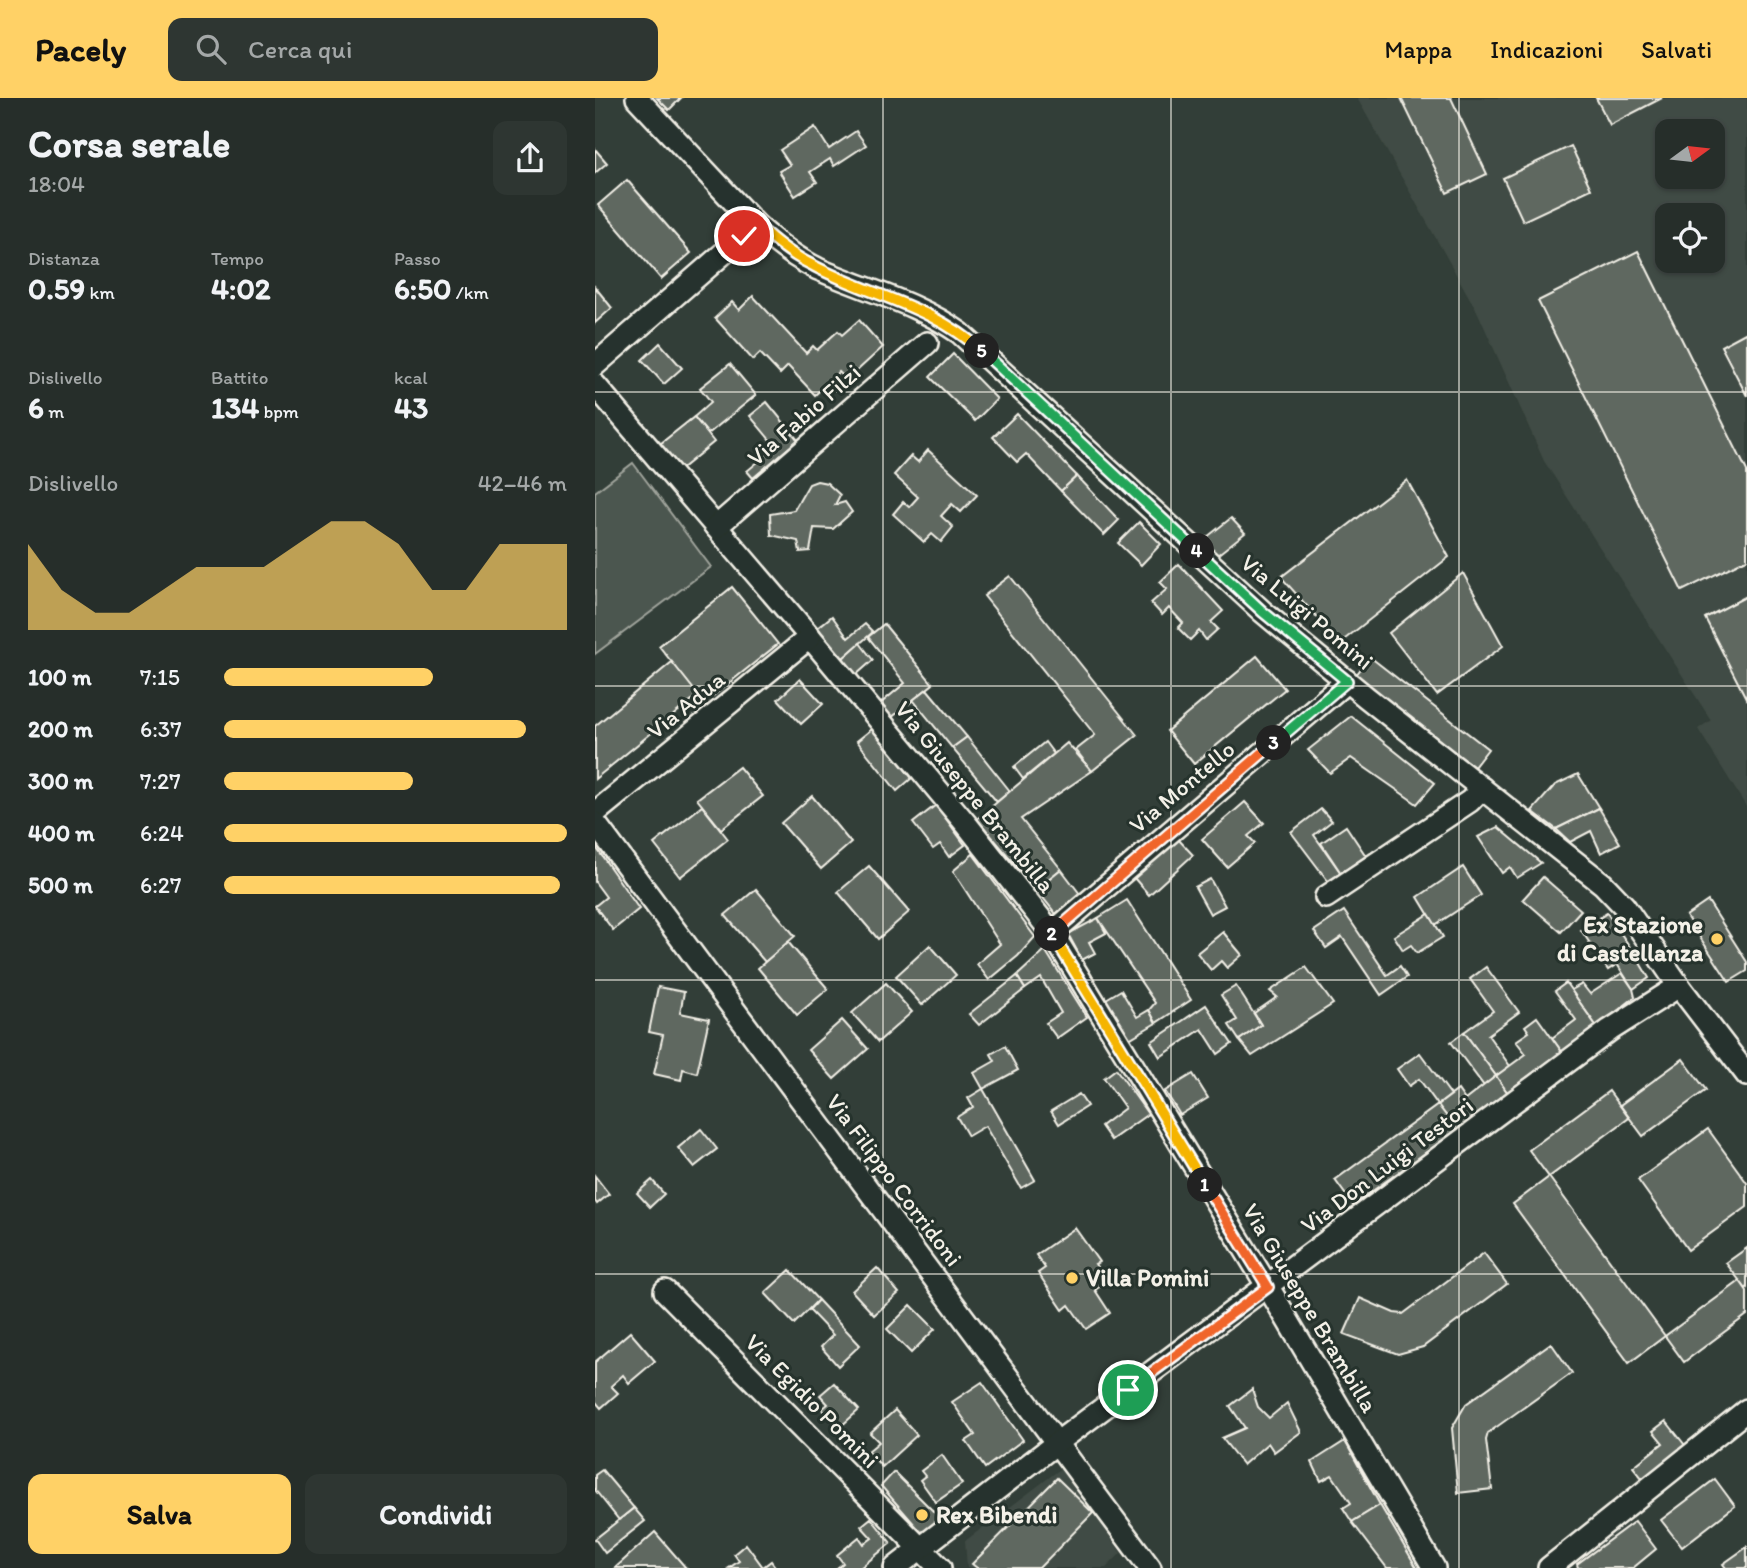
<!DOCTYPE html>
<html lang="it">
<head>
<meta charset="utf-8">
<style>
	:root { --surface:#262e2a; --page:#2e3632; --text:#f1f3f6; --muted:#a4a8a8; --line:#424a47; --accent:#ffd166 }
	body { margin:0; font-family:Itim,sans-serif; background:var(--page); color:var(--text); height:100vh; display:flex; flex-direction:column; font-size:26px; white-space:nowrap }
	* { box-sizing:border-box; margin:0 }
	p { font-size:23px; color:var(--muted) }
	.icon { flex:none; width:38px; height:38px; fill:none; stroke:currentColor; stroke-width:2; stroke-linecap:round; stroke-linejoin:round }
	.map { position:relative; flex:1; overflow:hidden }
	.panel { display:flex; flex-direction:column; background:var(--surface); width:595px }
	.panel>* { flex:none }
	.needle { width:46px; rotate:75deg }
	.tools { position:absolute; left:1060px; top:21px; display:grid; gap:14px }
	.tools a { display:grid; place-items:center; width:70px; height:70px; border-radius:14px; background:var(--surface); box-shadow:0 2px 5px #0004,0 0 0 2px var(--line); font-size:35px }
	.pin { position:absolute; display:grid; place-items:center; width:60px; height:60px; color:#fff; margin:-30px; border:4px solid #fff; border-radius:50%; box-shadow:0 2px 7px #0007 }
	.km { position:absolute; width:35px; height:35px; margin:-18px; border-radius:50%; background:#222; color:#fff; font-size:19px; line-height:35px; text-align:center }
	.round { display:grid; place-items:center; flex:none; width:74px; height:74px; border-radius:14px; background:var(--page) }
	.overview { display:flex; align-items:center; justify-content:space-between; height:119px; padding:0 28px }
	h1 { font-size:38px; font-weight:700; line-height:52px }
	.figures { display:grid; grid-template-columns:repeat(3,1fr); gap:10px; height:119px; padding:7px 28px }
	.figures div { display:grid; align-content:center }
	.figures b { font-size:30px; font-weight:700 }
	.figures small { font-size:19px; font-weight:400 }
	.figures p { font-size:19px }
	.chart { height:196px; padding:14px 28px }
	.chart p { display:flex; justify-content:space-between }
	.chart svg { width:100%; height:126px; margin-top:7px; fill:var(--accent); opacity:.7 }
	.button { display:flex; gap:14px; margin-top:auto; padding:14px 28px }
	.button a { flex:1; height:80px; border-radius:14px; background:var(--accent); color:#111; font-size:28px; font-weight:700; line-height:80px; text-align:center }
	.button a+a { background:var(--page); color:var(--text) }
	ul { padding:0 28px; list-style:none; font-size:23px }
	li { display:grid; grid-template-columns:112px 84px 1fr; align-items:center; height:52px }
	li i { height:18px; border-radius:9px; background:var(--accent) }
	header { display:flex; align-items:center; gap:42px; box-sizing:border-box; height:98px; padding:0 35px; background:var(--accent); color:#111 }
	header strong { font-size:33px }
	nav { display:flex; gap:38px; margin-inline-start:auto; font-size:24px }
	.search { width:490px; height:63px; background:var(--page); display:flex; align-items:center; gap:18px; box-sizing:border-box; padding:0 24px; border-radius:14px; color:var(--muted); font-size:26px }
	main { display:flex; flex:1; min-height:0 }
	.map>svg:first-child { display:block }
	.built { fill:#404b44; fill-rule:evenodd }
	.green { fill:#4c564f; stroke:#a0a49c; stroke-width:2 }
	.building { fill:#5f6861; stroke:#f4f1e8; stroke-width:2 }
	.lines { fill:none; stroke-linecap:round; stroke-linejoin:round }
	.minor-casing { stroke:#f4f1e8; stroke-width:26 }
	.minor { stroke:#26332d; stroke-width:21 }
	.split-1-casing { stroke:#fff; stroke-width:14 }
	.split-2-casing { stroke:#fff; stroke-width:14 }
	.split-3-casing { stroke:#fff; stroke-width:14 }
	.split-4-casing { stroke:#fff; stroke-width:14 }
	.split-5-casing { stroke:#fff; stroke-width:14 }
	.split-6-casing { stroke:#fff; stroke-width:14 }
	.split-1 { stroke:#f0652b; stroke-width:9 }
	.split-2 { stroke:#f5b400; stroke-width:9 }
	.split-3 { stroke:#f0652b; stroke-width:9 }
	.split-4 { stroke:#22a559; stroke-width:9 }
	.split-5 { stroke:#22a559; stroke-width:9 }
	.split-6 { stroke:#f5b400; stroke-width:9 }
	.grid { fill:none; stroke:#f4f1e8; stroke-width:2; stroke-opacity:0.55 }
	.poi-dot { fill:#ffd166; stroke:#26332d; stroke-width:2.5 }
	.labels { text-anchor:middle; stroke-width:6; stroke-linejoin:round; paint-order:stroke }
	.street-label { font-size:24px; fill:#f4f1e8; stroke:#26332d }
	.poi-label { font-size:24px; font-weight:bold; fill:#f4f1e8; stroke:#26332d; text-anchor:start }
</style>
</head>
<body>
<header>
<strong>Pacely</strong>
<div class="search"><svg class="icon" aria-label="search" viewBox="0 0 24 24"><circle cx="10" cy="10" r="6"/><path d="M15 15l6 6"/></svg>Cerca qui</div>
<nav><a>Mappa</a><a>Indicazioni</a><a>Salvati</a></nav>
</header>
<main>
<section class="panel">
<div class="overview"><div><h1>Corsa serale</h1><p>18:04</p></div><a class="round"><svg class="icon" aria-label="share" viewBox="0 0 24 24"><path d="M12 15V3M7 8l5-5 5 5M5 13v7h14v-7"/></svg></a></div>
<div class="figures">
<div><p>Distanza</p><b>0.59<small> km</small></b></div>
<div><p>Tempo</p><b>4:02</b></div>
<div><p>Passo</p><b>6:50<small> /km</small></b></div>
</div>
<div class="figures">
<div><p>Dislivello</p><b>6<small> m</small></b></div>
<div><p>Battito</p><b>134<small> bpm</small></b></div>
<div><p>kcal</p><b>43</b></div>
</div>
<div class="chart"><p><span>Dislivello</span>42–46 m</p>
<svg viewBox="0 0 160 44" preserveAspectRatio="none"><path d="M0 44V14L10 30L20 38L30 38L40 30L50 22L60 22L70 22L80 14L90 6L100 6L110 14L120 30L130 30L140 14L150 14L160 14V44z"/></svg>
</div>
<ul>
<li><b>100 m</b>7:15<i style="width:61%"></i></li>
<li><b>200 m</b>6:37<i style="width:88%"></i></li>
<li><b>300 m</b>7:27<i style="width:55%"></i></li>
<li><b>400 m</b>6:24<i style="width:100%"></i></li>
<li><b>500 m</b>6:27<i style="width:98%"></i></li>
</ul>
<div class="button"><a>Salva</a><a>Condividi</a></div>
</section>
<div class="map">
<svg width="1152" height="1470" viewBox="0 0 1152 1470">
	<rect width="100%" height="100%" fill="#323e38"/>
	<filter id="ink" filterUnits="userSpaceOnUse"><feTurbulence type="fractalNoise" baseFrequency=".0143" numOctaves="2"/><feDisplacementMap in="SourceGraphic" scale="14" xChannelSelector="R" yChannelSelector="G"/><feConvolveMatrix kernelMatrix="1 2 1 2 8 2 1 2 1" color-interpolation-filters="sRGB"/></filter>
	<g filter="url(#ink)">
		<!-- built -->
		<g class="built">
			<path d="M762,0H1152V710L1103,631L1116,622L949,363L883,215ZM1073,33H1118V79H1073ZM1073,117H1118V163H1073Z"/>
			<polygon points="468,1369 526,1455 511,1470 372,1470 370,1443"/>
		</g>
		<!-- green -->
		<polygon class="green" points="38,365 116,469 0,556 0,394"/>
		<!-- building -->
		<g class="building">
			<polygon points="62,0 86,0 74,12"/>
			<polygon points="806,0 856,0 892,76 852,95"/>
			<polygon points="1001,0 1067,0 1015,27"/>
			<polygon points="220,29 234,51 261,33 271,47 239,68 235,61 215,74 222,84 200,98 184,73 195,67 185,52"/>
			<polygon points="976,48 996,91 928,123 908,80"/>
			<polygon points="0,51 12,65 0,75"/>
			<polygon points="32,82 96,155 66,181 3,107"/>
			<polygon points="1043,153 1152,373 1152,461 1087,493 943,203"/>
			<polygon points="0,189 17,210 0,225"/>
			<polygon points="158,198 211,255 218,248 222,252 243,233 247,237 264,222 288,249 252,282 244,274 220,297 193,268 185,276 165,255 158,262 120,220 137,204 144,212"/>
			<polygon points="1152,234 1152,298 1126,248"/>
			<polygon points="65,245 87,270 69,286 47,262"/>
			<polygon points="358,256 402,301 380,323 335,279"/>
			<polygon points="135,266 161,297 113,336 99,319 116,304 105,290"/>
			<polygon points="172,304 203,342 158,380 152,373 181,349 155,318"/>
			<polygon points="422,316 482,378 466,393 431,356 422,364 398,339"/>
			<polygon points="99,319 119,344 86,371 65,346"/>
			<polygon points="333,352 382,397 366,414 357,406 346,418 358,429 346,444 337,436 329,444 298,416 308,404 314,409 323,399 299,377 316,358 323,364"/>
			<polygon points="482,378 524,422 509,437 466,393"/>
			<polygon points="812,382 854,459 745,545 686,479"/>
			<polygon points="222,383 232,385 245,397 240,407 250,404 257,414 238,431 219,430 215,453 205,454 203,443 176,437 175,416 199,412 214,386"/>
			<polygon points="636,420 650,435 621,458 607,443"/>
			<polygon points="544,424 566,446 546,467 523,445"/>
			<polygon points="584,466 628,513 616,524 623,531 611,542 604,533 595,542 583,530 588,525 574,510 567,517 556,505 572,491 565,484"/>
			<polygon points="868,475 908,548 842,597 794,535"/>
			<polygon points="415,478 542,637 497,673 481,652 500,637 389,498"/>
			<polygon points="137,489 183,546 109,605 64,548"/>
			<polygon points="1152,498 1152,602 1110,520"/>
			<polygon points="237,518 253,540 270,526 278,534 247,561 221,531"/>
			<polygon points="289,526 338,586 296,620 285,606 310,585 273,539"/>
			<polygon points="265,545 278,562 261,577 247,561"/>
			<polygon points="662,558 690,591 599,666 572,633"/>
			<polygon points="775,559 893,651 879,669 761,577"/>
			<polygon points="77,564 103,597 0,681 0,628"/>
			<polygon points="205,581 228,606 206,626 183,601"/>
			<polygon points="332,591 372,639 357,650 318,602"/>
			<polygon points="756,618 840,685 822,706 756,660 735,675 713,652"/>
			<polygon points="277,631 317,680 302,693 262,643"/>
			<polygon points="372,639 415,693 402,704 357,650"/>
			<polygon points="450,644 459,656 428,681 419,669"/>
			<polygon points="472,645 497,673 426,721 466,771 441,791 382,721"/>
			<polygon points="144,669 168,698 126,731 102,701"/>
			<polygon points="983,676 1004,710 961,731 937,713 960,687"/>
			<polygon points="217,698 256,745 226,771 186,725"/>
			<polygon points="650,704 669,725 653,738 660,745 632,769 607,741"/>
			<polygon points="341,707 370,747 354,759 345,746 338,751 318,725"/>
			<polygon points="107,708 133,741 85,779 59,746"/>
			<polygon points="1004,710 1025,745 1006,755 996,733 975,744 961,731"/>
			<polygon points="726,711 737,723 719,737 746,775 733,783 696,734"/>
			<polygon points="751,728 771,758 746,775 726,745"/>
			<polygon points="903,729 946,765 922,780 915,769 907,775 883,739"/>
			<polygon points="583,741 598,757 554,797 539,780"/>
			<polygon points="0,748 44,811 18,832 0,808 11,799 0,784"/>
			<polygon points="378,756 440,839 423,858 394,882 382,866 405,846 358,773"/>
			<polygon points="274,768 314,814 283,841 243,794"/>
			<polygon points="868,769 886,797 840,827 823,799"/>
			<polygon points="466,771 485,796 461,816 441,791"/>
			<polygon points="948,779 986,812 966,834 928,801"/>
			<polygon points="615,781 630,808 615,816 600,789"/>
			<polygon points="161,791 200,838 170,864 130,817"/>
			<polygon points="532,802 596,902 561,925 554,912 560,905 503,820"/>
			<polygon points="1113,803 1152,864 1152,873 1134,884 1091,818"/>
			<polygon points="749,813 792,877 805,868 812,879 786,897 747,839 731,850 719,833"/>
			<polygon points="1012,815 1039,855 1013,872 986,832"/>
			<polygon points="834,816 848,839 822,855 816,847 808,852 799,838"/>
			<polygon points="503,820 511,835 494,844 500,855 487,862 473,836"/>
			<polygon points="628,834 647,857 632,870 626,863 616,872 602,855"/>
			<polygon points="193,844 233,891 202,917 163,870"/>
			<polygon points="335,847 361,877 327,907 301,878"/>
			<polygon points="450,852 492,919 462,940 451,925 466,915 446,880 430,891 422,878"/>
			<polygon points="1039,855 1054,880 1038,891 1022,866"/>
			<polygon points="711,869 738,906 657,958 644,942 666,927 659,915 682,899 675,893"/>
			<polygon points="891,869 924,914 893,937 915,968 901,978 869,934 898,913 875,881"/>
			<polygon points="1027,875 1038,891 1040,899 1002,929 976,892 987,886 995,896"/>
			<polygon points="422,878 430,891 384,927 374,916"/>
			<polygon points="291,885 317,914 283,944 257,915"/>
			<polygon points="971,885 1002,929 967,954 957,940 981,922 960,893"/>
			<polygon points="641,888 666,927 644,942 634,927 642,922 626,897"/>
			<polygon points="63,889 89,894 85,915 114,921 102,975 88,971 86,982 59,976 68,937 54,934"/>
			<polygon points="526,892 542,919 554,912 561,925 534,941 511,901"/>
			<polygon points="611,907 637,946 623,956 607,931 565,959 556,944"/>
			<polygon points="942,919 967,954 912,994 901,978 931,956 921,943 934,934 930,928"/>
			<polygon points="247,922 273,951 239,981 213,952"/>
			<polygon points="869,934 901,978 889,988 856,944"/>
			<polygon points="410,948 423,972 388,991 379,975 400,963 396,956"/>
			<polygon points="825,955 856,997 843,1007 824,981 814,988 802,971"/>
			<polygon points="1088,961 1111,992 1048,1038 1025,1007"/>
			<polygon points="521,971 553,1016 516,1042 506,1028 530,1010 509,980"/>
			<polygon points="598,976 613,1000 585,1017 570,993"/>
			<polygon points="901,978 912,994 862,1032 843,1007 863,992 870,1002"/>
			<polygon points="388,991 440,1082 426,1090 390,1028 373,1038 362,1019 378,1009 373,1000"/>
			<polygon points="1014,993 1034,1020 954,1079 934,1052"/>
			<polygon points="484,996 492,1008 464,1026 456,1013"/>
			<polygon points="843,1007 862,1032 758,1107 740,1082"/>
			<polygon points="106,1031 122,1051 99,1069 83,1050"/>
			<polygon points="1113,1031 1152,1085 1152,1109 1093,1152 1043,1082"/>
			<polygon points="0,1078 14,1096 2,1106 0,1103"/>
			<polygon points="954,1079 1070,1238 1034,1265 918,1106"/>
			<polygon points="57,1082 69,1096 55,1109 42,1095"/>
			<polygon points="480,1130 504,1164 500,1166 512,1184 500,1192 515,1215 491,1231 474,1207 468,1212 443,1175 450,1170 441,1157"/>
			<polygon points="1152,1150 1152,1190 1151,1191 1131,1165"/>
			<polygon points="889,1155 912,1186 828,1249 803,1256 749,1236 765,1200 799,1215 808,1216"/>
			<polygon points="282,1170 304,1195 279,1217 257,1193"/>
			<polygon points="195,1172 223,1202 199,1226 170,1195"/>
			<polygon points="1145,1183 1152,1193 1152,1217 1089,1264 1070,1238"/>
			<polygon points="223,1202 265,1247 243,1268 226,1249 238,1237 214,1212"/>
			<polygon points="316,1207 340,1231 316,1255 292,1231"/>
			<polygon points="35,1234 60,1263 34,1285 28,1277 16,1288 23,1295 6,1310 0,1303 0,1264"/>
			<polygon points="956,1245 977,1275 893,1335 891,1342 897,1391 863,1395 857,1330 871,1306"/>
			<polygon points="387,1284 428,1342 390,1370 371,1343 380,1337 357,1304"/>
			<polygon points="239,1285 264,1312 244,1330 227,1311 233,1306 225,1297"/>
			<polygon points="657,1291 663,1309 674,1320 692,1305 706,1334 679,1354 673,1345 648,1367 627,1340 650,1330 635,1308"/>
			<polygon points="300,1312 322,1337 287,1369 273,1353 284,1344 275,1335"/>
			<polygon points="1071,1323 1093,1351 1051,1385 1038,1369 1068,1345 1058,1333"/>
			<polygon points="750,1343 785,1407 757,1424 748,1410 756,1405 737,1377 726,1383 717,1364"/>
			<polygon points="347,1357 367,1386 341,1404 325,1382 330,1378 326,1373"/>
			<polygon points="7,1372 39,1410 24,1422 0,1392 0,1377"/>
			<polygon points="299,1374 346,1421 327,1435 286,1388"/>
			<polygon points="462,1380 498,1415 444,1470 382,1470 377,1466"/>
			<polygon points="1120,1381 1140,1408 1087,1449 1066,1422"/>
			<polygon points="785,1407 822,1470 792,1470 757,1424"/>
			<polygon points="39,1410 50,1423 10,1455 0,1441"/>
			<polygon points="276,1420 296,1445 265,1470 242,1470 248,1465 242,1457 264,1439 269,1446 277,1440 266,1428"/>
			<polygon points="1040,1423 1061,1451 1038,1470 983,1470 982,1466"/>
			<polygon points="60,1434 91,1470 20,1470"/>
			<polygon points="151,1446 168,1469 176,1463 181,1470 134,1470 144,1463 139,1456"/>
			<polygon points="1152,1449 1152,1470 1131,1470 1128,1466"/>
		</g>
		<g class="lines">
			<defs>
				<g id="minor">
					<path d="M42,0L161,127C180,144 200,160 223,171C270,192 323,205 365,235L668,514L771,599L1008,786L1029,808L1084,888L1152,977"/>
					<polyline points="0,267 161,127"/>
					<polyline points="0,287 215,539 372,727 457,835 673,1189 839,1470"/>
					<polyline points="121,429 332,245"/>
					<polyline points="0,715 215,539"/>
					<polyline points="0,725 555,1470"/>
					<polyline points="731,799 875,703 887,690"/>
					<polyline points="457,835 752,583"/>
					<polyline points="70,1193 345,1470"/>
					<polyline points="300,1470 463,1344 1015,932 1084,888"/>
					<polyline points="954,1470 1152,1312"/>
				</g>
			</defs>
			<!-- minor casing -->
			<use href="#minor" class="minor-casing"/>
			<!-- minor -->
			<use href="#minor" class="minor"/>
		</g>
	</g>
	<g class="lines" filter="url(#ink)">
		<defs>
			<polyline id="split-1" points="533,1292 673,1189 610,1087"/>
			<polyline id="split-2" points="457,836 610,1087"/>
			<polyline id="split-3" points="457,836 679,645"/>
			<polyline id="split-4" points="602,453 668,514 752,583 679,645"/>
			<polyline id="split-5" points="387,253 602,453"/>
			<path id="split-6" d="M149,138L162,127C179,143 198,158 219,168C276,198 338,208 387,253"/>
		</defs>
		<!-- split-1 casing -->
		<use href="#split-1" class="split-1-casing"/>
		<!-- split-2 casing -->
		<use href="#split-2" class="split-2-casing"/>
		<!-- split-3 casing -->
		<use href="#split-3" class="split-3-casing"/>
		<!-- split-4 casing -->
		<use href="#split-4" class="split-4-casing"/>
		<!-- split-5 casing -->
		<use href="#split-5" class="split-5-casing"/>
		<!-- split-6 casing -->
		<use href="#split-6" class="split-6-casing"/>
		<!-- split-1 -->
		<use href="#split-1" class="split-1"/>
		<!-- split-2 -->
		<use href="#split-2" class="split-2"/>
		<!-- split-3 -->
		<use href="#split-3" class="split-3"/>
		<!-- split-4 -->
		<use href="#split-4" class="split-4"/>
		<!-- split-5 -->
		<use href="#split-5" class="split-5"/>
		<!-- split-6 -->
		<use href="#split-6" class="split-6"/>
	</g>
	<!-- grid -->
	<path class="grid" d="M288,0V1470M576,0V1470M864,0V1470M0,294H1152M0,588H1152M0,882H1152M0,1176H1152"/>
	<!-- markers -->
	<g class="poi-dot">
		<circle cx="1122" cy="841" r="7"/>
		<circle cx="477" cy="1180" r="7"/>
		<circle cx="327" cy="1417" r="7"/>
	</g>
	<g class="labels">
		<!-- street labels -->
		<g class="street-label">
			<text transform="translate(209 317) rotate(-41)" y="8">Via Fabio Filzi</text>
			<text transform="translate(712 514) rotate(40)" y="8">Via Luigi Pomini</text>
			<text transform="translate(91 607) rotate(-39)" y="8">Via Adua</text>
			<text transform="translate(587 689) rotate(-40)" y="8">Via Montello</text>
			<text transform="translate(380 699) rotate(51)" y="8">Via Giuseppe Brambilla</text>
			<text transform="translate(792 1067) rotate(-37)" y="8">Via Don Luigi Testori</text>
			<text transform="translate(299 1082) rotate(53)" y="8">Via Filippo Corridoni</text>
			<text transform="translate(715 1210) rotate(59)" y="8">Via Giuseppe Brambilla</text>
			<text transform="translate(217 1303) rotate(45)" y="8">Via Egidio Pomini</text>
		</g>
		<!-- poi labels -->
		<g class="poi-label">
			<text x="1108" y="835" text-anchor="end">Ex Stazione<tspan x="1108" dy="28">di Castellanza</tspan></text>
			<text x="491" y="1188">Villa Pomini</text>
			<text x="341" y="1425">Rex Bibendi</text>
		</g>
	</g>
</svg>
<div class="tools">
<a><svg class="needle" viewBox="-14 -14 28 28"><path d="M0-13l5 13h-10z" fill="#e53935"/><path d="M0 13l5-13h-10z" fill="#a4a8a8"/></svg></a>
<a><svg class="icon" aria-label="locate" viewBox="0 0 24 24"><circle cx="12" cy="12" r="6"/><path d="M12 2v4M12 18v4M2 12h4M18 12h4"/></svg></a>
</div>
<div class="pin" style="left:533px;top:1292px;background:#1e9e55"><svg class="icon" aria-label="arrive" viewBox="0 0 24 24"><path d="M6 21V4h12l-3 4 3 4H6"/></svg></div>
<div class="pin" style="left:149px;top:138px;background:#d93025"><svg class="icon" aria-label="check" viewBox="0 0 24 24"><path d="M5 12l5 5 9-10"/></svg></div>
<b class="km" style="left:610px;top:1087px">1</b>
<b class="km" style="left:457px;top:836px">2</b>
<b class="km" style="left:679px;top:645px">3</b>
<b class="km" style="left:602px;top:453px">4</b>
<b class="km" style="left:387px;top:253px">5</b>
</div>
</main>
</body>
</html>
